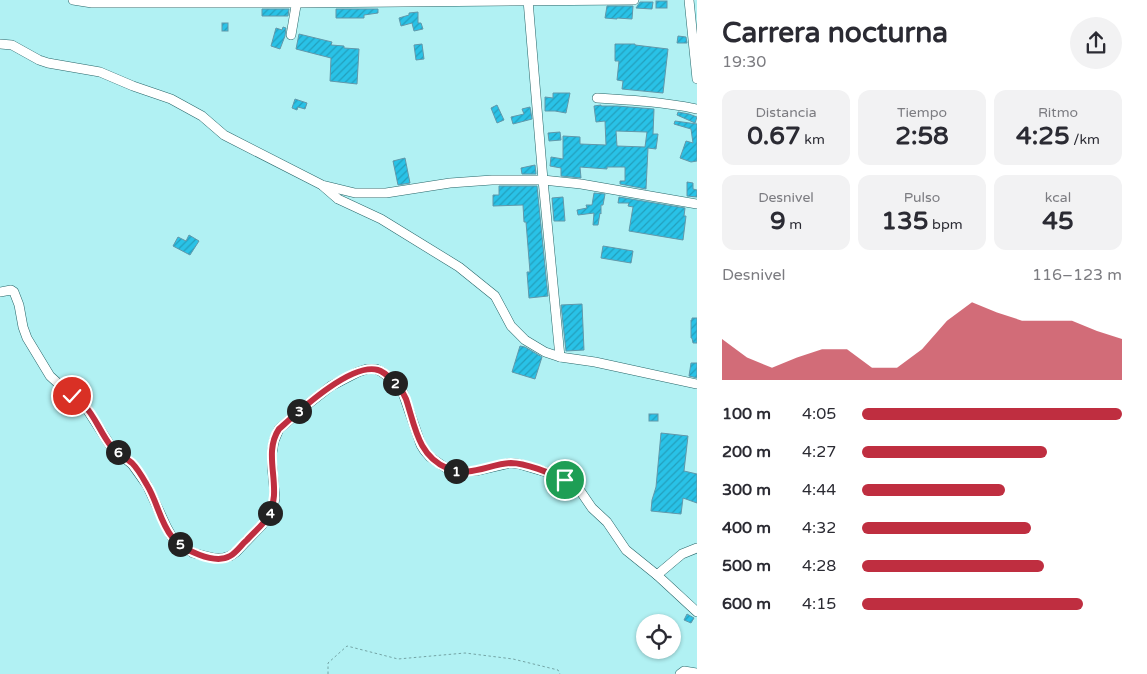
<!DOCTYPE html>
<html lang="es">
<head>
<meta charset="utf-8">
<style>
	:root { --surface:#fff; --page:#f2f2f3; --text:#2b2b33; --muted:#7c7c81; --accent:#bf2e40 }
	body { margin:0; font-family:"Varela Round",sans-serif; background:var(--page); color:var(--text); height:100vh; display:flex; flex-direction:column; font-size:19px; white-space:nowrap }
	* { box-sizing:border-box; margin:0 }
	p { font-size:16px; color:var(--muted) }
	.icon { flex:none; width:28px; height:28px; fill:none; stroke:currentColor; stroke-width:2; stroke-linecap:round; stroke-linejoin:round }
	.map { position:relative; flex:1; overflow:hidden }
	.drawer { display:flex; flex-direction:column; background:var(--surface); width:450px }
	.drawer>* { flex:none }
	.fabs { position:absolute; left:636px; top:614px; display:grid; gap:10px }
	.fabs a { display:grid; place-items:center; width:45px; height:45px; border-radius:50%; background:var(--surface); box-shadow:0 1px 4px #0004; font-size:25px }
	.pin { position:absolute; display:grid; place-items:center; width:42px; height:42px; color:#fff; margin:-21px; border:2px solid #fff; border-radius:50%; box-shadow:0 1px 5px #0007 }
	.km { position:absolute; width:25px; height:25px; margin:-12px; border-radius:50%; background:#222; color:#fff; font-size:14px; line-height:25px; text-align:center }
	.round { display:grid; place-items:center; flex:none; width:52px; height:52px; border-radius:26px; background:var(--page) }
	.summary { display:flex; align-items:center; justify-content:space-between; height:85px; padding:0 25px }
	h1 { font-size:28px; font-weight:700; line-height:38px }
	.stats { display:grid; grid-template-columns:repeat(3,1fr); gap:8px; height:85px; padding:5px 25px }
	.stats div { display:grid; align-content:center; border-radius:12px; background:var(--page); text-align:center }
	.stats b { font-size:25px; font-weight:700 }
	.stats small { font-size:14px; font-weight:400 }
	.stats p { font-size:14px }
	.chart { height:140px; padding:10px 25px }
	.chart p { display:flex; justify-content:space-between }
	.chart svg { width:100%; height:90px; margin-top:5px; fill:var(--accent); opacity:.7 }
	ul { padding:0 25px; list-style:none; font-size:16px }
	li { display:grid; grid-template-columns:80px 60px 1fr; align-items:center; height:38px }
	li i { height:12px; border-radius:6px; background:var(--accent) }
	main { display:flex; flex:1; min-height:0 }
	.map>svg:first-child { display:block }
	.building { fill:url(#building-hatch); stroke:#6198aa; fill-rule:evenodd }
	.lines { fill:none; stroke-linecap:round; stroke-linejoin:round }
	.street-casing { stroke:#276669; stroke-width:10 }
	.path { stroke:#74a4a5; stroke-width:1; stroke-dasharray:2.5 2.5; stroke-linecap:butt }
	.street { stroke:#fff; stroke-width:9 }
	.route-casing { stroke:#fff; stroke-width:10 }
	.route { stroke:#bf2e40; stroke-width:6 }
</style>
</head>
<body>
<main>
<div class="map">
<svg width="697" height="674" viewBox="0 0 697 674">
	<defs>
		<pattern id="building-hatch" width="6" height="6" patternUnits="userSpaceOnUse" patternTransform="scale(1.25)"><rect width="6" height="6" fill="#29c2e7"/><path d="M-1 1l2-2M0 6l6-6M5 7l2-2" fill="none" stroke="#239fbc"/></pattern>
	</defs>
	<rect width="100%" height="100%" fill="#b1f1f3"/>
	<!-- building -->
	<g class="building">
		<rect x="656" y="1" width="11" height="7"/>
		<polygon points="640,2 653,2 652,9 636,8"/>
		<polygon points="607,6 633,6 632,19 617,18 617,19 605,18"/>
		<polygon points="262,9 289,9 288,16 262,16"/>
		<polygon points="336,9 378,9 378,13 364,15 364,18 336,18"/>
		<polygon points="418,12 418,23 421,23 423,29 414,31 412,23 401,26 399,18 409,15 409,13"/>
		<rect x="222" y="23" width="6" height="8"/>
		<polygon points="283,27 286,28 285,36 280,49 271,46 276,28 282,30"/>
		<polygon points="299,34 332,42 331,45 344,46 344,48 359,49 357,84 330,81 331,58 296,49"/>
		<polygon points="678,36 686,37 687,43 677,43"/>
		<polygon points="422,44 424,59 416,60 414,45"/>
		<polygon points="615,44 635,44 635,45 668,49 663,93 622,89 623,81 617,80 619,61 615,61"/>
		<polygon points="553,93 570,93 566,113 555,111 545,111 545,97 553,98"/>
		<polygon points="295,99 307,103 305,109 298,107 297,110 292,108"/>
		<polygon points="497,105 504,120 497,123 491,108"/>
		<path d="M601,105V106H617L654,109L653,134H658L656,149L648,148L646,189L620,184V181H625V167H607V169L580,167L581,178L561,176V168L550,166L551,157L563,159V136L580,137V144L606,145L605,121L596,122L594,106ZM616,131L647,132L645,147L617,146Z"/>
		<polygon points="530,107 532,119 513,124 511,117 524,114 522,109"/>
		<polygon points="678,112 689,114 697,117 695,123 677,115"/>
		<polygon points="675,121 697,124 697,161 691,162 680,158 686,141 693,143 691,129 674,124"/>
		<polygon points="560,132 561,140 549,141 548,133"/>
		<polygon points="405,158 410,183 398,185 393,161"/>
		<polygon points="535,165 536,174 522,174 521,168"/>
		<polygon points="687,182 693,183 693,189 697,190 697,197 687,196"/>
		<polygon points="499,186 537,186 548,296 529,298 527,272 530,272 526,222 524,222 523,205 493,206 493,195 499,195"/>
		<polygon points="594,193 605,194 603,205 601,205 601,214 600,213 598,225 593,225 594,213 578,215 577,210 587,208 586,205 592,205"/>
		<polygon points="563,197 565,221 554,221 552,198"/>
		<polygon points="619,197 685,208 684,216 686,216 683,240 629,231 633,207 628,206 629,203 618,203"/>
		<polygon points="189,235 199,241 190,255 173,246 178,237 186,241"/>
		<polygon points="603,246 633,251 631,263 601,258"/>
		<polygon points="582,304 584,350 566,351 561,305"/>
		<polygon points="692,318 697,318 697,343 693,343 692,338 691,338 691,320 692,320"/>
		<polygon points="520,346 525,347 542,357 535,379 512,372"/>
		<polygon points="691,363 697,363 697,378 689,376"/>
		<rect x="649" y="414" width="9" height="7"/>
		<polygon points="661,433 688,436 684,471 697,474 697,503 683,498 681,514 651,511 652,500 656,487"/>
		<polygon points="687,614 694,618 691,623 684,620"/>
	</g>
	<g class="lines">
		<defs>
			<g id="street">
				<polyline points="73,0 92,3 297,3 634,0"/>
				<polyline points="528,0 543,180 560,357"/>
				<polyline points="689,0 697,79"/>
				<polyline points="291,35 297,0"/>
				<polyline points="0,44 12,45 39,60 48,63 100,72 133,86 171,99 202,116 224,135 322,185 355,193 386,193 450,183 492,180 543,180 581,184 697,204"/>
				<path d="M597,98C631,100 664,102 697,109"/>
				<polyline points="323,186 338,199 381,219 459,267 495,296 511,326 525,340 545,352 560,357 595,362 697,384"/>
				<polyline points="0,292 11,290 14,292 19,305 23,327 27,338 50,376 72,396 85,406 112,448 132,464 147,485 167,528 172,537 179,543 193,553 214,558 223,558 230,556 236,552 262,525 273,508 275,498 272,465 272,453 274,441 279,429 308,404 331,386 358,372 367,369 376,369 382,372 391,379 403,393 421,445 424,450 430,457 446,468 455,471 476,471 510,463 519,464 529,467 556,475 565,480 581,492 592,508 607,522 626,550 657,575 682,554 697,548"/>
				<polyline points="657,575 697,612"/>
				<polyline points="680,674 684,671 697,673"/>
			</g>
		</defs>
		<!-- street casing -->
		<use href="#street" class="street-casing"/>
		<!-- path -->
		<polyline class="path" points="328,674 328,663 347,646 398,659 465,653 513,659 558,670 560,674"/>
		<!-- street -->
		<use href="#street" class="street"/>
	</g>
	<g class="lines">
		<defs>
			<path id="route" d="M72,396C76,399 80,402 84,405C95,416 101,434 111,446C117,453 125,457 132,463C138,469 143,478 147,485C157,501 160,522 172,537C182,550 215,565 230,556C237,552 241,545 247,540C254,532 262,526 267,518C285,490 261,456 279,429C298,412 351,362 378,370C383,371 389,377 393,381C399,386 403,392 406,399C415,426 418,456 447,468C469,478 489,464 511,463C525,463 551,473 565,480"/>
		</defs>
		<!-- route casing -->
		<use href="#route" class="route-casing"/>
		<!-- route -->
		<use href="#route" class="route"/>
	</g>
</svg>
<div class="fabs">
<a><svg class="icon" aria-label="locate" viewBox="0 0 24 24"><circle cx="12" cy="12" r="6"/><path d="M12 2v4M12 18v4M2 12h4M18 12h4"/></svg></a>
</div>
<div class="pin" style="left:565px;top:480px;background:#1e9e55"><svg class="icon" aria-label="arrive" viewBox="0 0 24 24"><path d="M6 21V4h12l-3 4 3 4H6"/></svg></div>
<div class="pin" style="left:72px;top:396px;background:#d93025"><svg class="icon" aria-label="check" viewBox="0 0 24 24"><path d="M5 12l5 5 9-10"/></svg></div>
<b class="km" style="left:456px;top:471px">1</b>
<b class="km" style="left:395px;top:383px">2</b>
<b class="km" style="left:299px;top:411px">3</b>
<b class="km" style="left:270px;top:513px">4</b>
<b class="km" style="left:180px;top:544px">5</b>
<b class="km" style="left:118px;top:452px">6</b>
</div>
<section class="drawer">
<div class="summary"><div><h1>Carrera nocturna</h1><p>19:30</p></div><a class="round"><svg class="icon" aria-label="share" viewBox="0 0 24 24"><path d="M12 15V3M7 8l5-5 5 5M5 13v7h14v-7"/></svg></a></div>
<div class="stats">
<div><p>Distancia</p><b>0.67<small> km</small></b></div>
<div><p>Tiempo</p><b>2:58</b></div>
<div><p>Ritmo</p><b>4:25<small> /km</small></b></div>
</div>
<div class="stats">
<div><p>Desnivel</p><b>9<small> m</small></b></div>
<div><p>Pulso</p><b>135<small> bpm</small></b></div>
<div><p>kcal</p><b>45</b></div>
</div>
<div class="chart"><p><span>Desnivel</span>116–123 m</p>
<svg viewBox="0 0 160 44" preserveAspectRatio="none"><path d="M0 44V24L10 33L20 38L30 33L40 29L50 29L60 38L70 38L80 29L90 15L100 6L110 11L120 15L130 15L140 15L150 20L160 24V44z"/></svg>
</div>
<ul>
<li><b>100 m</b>4:05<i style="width:100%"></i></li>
<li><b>200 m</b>4:27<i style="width:71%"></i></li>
<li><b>300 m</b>4:44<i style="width:55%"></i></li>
<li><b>400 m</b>4:32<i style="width:65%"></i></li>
<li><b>500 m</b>4:28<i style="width:70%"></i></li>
<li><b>600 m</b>4:15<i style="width:85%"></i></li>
</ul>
</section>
</main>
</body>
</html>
